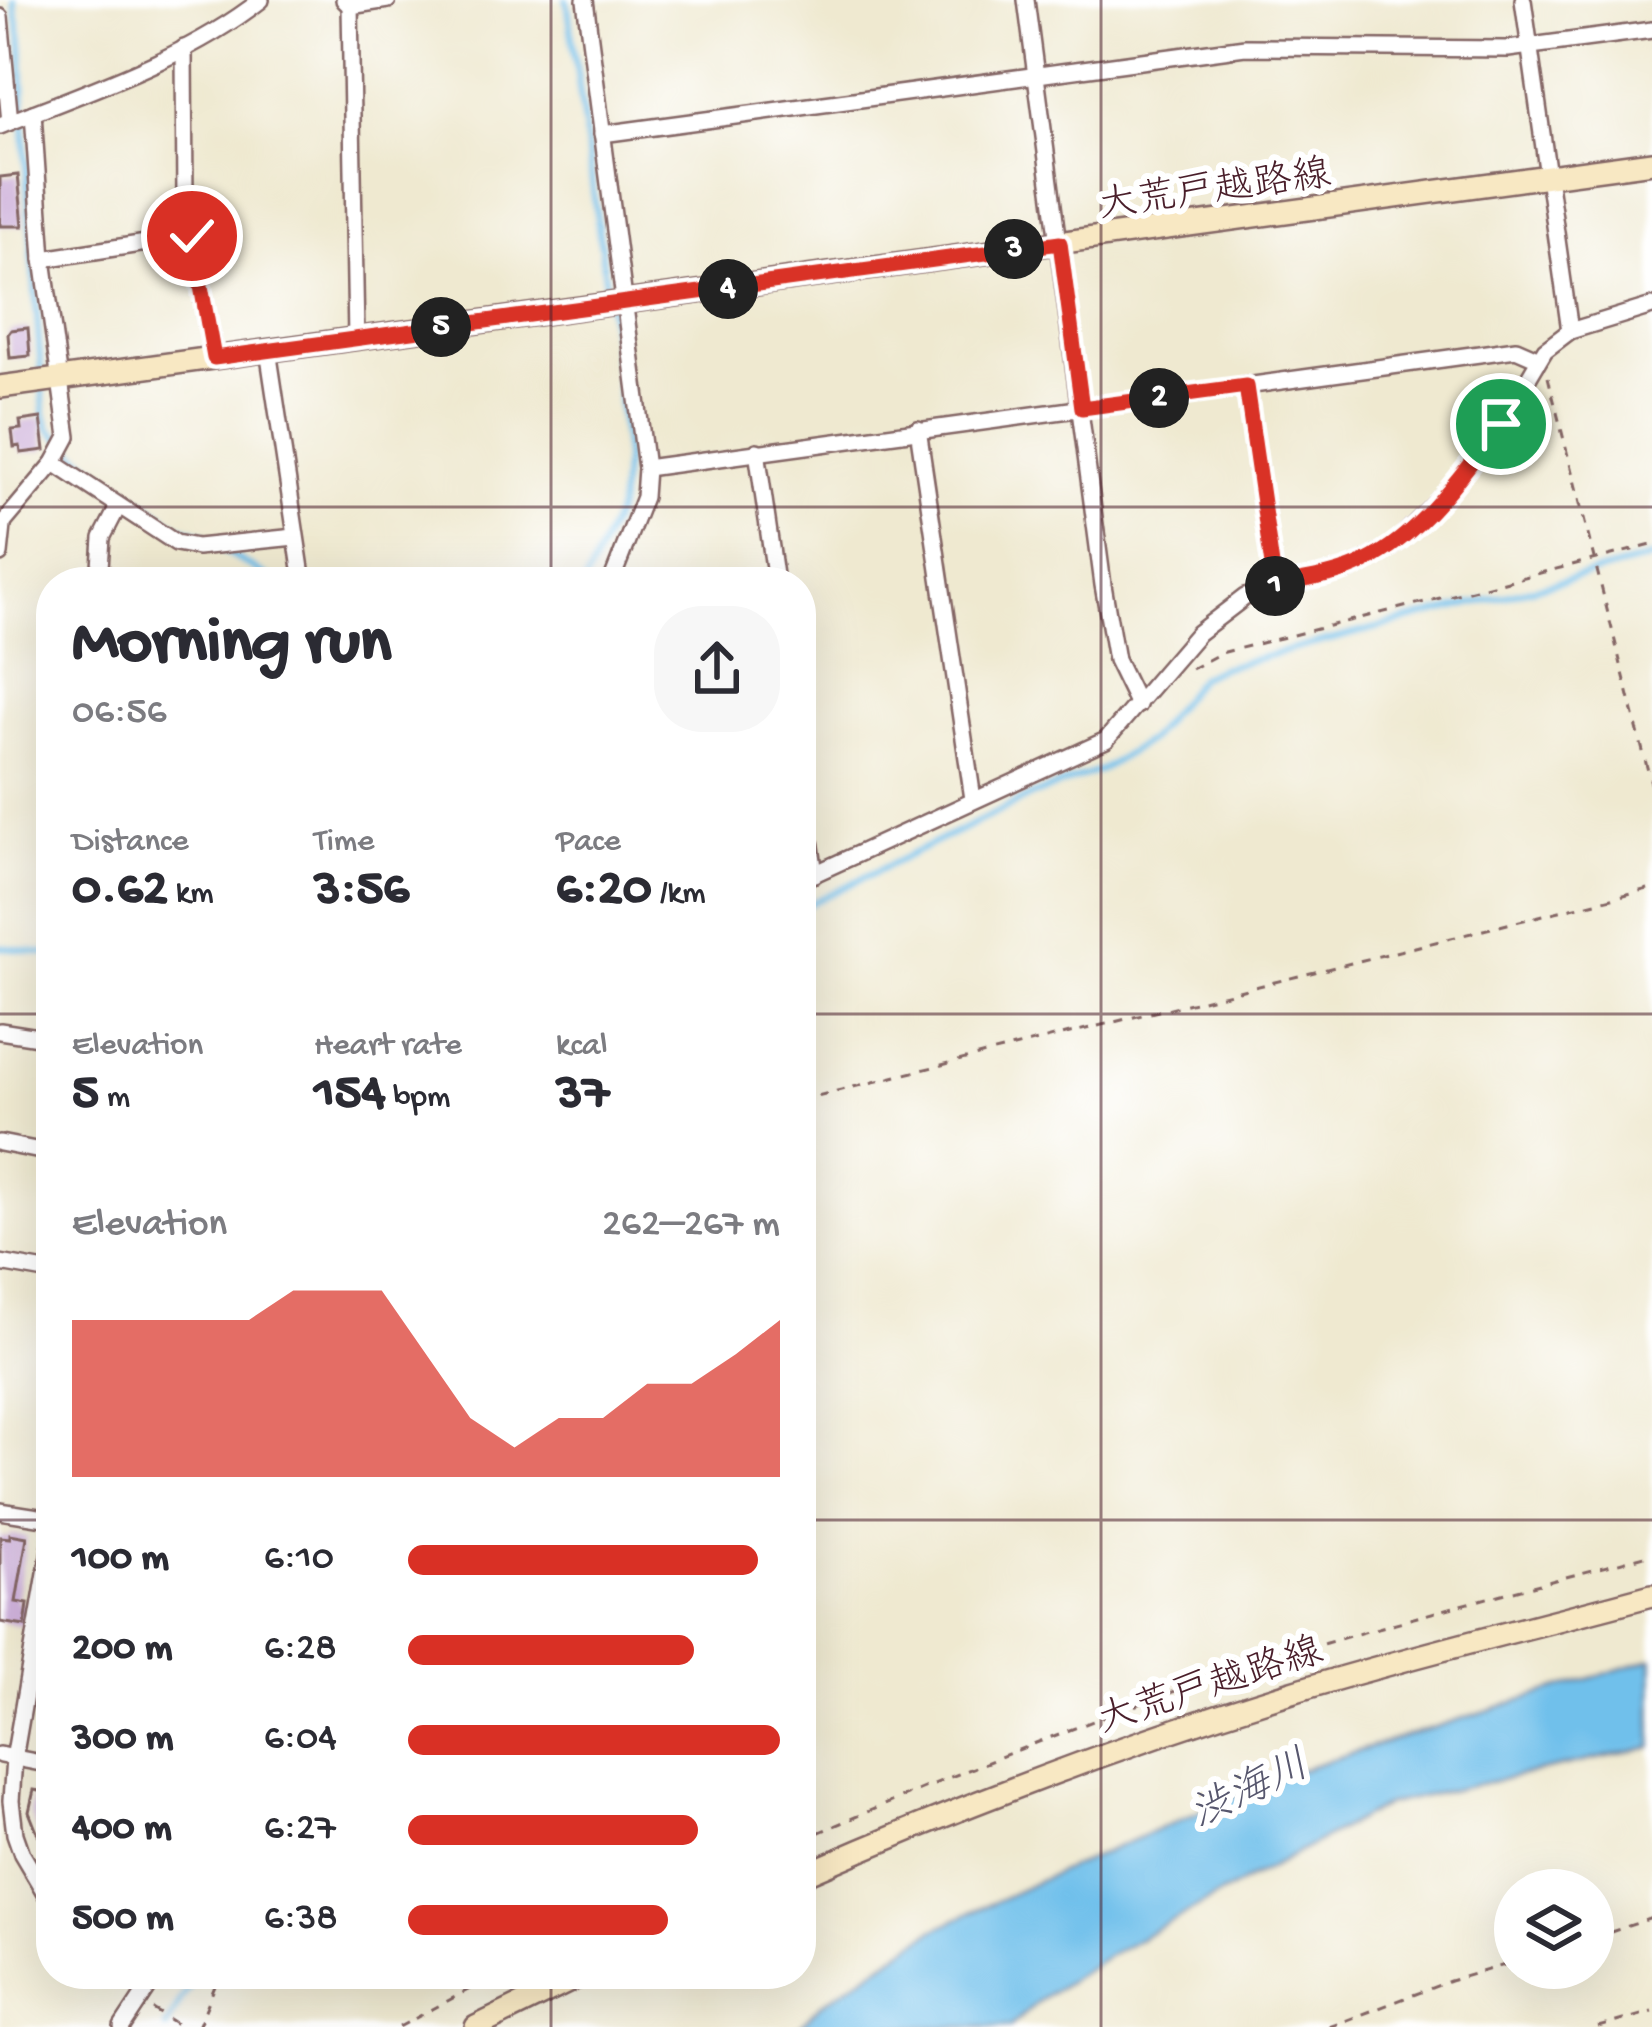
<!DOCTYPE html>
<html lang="en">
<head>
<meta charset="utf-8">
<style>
	:root { --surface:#fff; --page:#f7f7f7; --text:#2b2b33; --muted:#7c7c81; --accent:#d93025 }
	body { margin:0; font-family:"Gochi Hand","Klee One",sans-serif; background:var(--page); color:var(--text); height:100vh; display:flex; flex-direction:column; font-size:45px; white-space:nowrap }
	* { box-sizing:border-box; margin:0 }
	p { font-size:39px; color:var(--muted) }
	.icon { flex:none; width:66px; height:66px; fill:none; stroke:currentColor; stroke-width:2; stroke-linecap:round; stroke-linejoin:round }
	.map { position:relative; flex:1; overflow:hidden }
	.panel { position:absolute; left:36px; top:567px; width:780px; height:1422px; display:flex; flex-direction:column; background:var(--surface); border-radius:48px; box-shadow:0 12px 48px #0002 }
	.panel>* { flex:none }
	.fabs { position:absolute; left:1494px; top:1869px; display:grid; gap:24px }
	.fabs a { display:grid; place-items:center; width:120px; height:120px; border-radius:50%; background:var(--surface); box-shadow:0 12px 48px #0002; font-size:60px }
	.pin { position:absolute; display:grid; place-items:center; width:102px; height:102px; color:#fff; margin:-51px; border:6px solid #fff; border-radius:50%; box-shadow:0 3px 12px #0007 }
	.km { position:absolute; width:60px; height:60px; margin:-30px; border-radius:50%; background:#222; color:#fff; font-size:33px; line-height:60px; text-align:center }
	.round { display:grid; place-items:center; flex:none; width:126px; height:126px; border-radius:48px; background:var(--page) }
	.overview { display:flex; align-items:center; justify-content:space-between; height:204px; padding:0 36px }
	h1 { font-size:66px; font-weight:800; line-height:90px }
	.stats { display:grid; grid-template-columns:repeat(3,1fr); gap:18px; height:204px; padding:12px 36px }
	.stats div { display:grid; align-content:center }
	.stats b { font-size:51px; font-weight:800 }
	.stats small { font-size:33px; font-weight:400 }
	.stats p { font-size:33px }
	.chart { height:336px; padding:24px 36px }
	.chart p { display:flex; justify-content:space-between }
	.chart svg { width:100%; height:216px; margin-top:12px; fill:var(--accent); opacity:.7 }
	ul { padding:0 36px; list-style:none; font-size:39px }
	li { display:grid; grid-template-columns:192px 144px 1fr; align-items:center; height:90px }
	li i { height:30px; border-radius:15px; background:var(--accent) }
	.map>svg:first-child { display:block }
	.water { fill:#6fc0eb; stroke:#5c708b; stroke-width:3 }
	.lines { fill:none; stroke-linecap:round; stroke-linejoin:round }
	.stream { stroke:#6fc0eb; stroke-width:6 }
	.building { fill:#ceb1da }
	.minor-casing { stroke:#846665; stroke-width:20 }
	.secondary-casing { stroke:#846665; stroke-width:26 }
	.path { stroke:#846665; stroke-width:3; stroke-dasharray:9 9; stroke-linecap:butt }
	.minor { stroke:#fff; stroke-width:15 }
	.secondary { stroke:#f8e8c3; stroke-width:21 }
	.route-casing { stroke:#fff; stroke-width:24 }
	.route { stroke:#d93025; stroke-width:15 }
	.grid { fill:none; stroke:#4a1f2b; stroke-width:3; stroke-opacity:0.55 }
	.labels { text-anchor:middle; stroke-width:12; stroke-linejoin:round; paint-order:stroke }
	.street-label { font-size:39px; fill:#4a1f2b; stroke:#fff }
	.water-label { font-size:42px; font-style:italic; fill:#57576e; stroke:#fff }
</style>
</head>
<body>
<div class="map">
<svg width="1652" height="2027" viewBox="0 0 1652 2027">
	<rect width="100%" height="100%" fill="#fff"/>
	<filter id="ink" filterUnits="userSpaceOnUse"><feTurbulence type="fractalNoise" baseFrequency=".00833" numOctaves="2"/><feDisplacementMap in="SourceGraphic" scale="24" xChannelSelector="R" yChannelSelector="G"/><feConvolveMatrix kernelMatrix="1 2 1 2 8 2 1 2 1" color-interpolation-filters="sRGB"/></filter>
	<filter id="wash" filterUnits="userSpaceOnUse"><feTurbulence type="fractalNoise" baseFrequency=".004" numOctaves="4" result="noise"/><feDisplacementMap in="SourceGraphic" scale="48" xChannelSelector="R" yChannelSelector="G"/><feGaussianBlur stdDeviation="2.7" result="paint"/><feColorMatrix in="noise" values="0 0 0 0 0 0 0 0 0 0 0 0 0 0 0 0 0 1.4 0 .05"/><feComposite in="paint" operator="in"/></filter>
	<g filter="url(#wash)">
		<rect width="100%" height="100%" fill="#efe9d0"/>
		<!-- water -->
		<polygon class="water" points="1652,1659 1652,1747 1388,1804 1110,1954 1042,1998 1010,2027 800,2027 820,2005 933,1930 1063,1870 1292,1772"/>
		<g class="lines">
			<!-- stream -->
			<g class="stream">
				<polyline points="14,0 22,46 25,151 44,411 49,429 87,462 177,526 201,534 212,543"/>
				<polyline points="567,0 614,343 625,460 618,509 585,582"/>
				<polyline points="223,550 276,582"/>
				<polyline points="801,908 1031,796 1101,770 1149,740 1200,677 1220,668 1652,558"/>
				<polyline points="0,947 51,954"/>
				<polyline points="166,2027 196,1974"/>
			</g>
		</g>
		<g id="blocks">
			<!-- building -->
			<g class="building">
				<polygon points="18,175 23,226 0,226 0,177"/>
				<polygon points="28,328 30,356 10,358 8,334 11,330"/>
				<polygon points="41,418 45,450 21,453 20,446 14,447 12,430 21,429 20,421"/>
				<polygon points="10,1534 27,1537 16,1602 28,1604 25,1626 0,1622 0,1537 10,1538"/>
				<polygon points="34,1790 51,1793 51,1867 29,1812"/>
			</g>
		</g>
	</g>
	<g filter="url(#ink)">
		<use href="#blocks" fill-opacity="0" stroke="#846665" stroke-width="3"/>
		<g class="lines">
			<defs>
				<g id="minor">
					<polyline points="344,0 350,6 356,338"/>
					<polyline points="585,0 646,468 644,497 611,582"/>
					<polyline points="1026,0 1103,585 1116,660 1138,705"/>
					<polyline points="1523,0 1570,331"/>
					<polyline points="350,6 388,0"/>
					<polyline points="0,17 10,122"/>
					<polyline points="184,48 185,202 214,359"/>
					<path d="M0,126C88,91 186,59 261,0"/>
					<polyline points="602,134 1245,47 1508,49 1652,30"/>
					<polyline points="43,259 192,236"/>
					<polyline points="268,350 303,582"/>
					<polyline points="1246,386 1275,587"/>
					<polyline points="918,429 973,799"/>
					<polyline points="757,451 776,582"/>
					<polyline points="54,463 176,543 197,547 295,537"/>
					<polyline points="646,468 1516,349 1539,359"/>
					<polyline points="0,527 54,463 68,437 43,259 33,113"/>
					<polyline points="0,554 3,526"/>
					<polyline points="99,582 102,538 118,507"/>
					<polyline points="801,778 815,874"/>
					<polyline points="801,880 1106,740 1198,633 1245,597 1352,568 1393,546 1451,488 1501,424 1545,350 1570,331 1652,306"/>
					<polyline points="51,916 51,921"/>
					<polyline points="0,1031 51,1039"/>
					<polyline points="0,1143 51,1153"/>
					<polyline points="0,1263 51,1272"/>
					<polyline points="0,1511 51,1519"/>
					<polyline points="51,1544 14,1759 11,1801 15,1834 22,1854 51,1903"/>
					<polyline points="0,1755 51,1765"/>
					<polyline points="122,2027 157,1974"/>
				</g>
				<g id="secondary">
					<polyline points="0,387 1652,162"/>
					<path d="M801,1876C961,1806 1122,1744 1289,1693C1409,1656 1531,1628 1652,1595"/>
					<polyline points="476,2027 584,1974"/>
				</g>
			</defs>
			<!-- minor casing -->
			<use href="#minor" class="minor-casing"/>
			<!-- secondary casing -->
			<use href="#secondary" class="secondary-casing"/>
			<!-- path -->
			<g class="path">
				<polyline points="1548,377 1652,787"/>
				<polyline points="1191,669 1221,653 1652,545"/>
				<polyline points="801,1100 1652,888"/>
				<path d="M801,1840C922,1788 1043,1738 1167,1694C1326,1638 1490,1598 1652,1554"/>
				<polyline points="1593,1938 1652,1918"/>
				<polyline points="153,2009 181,2027"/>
				<polyline points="198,2027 220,1974"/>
				<polyline points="399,2027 498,1974"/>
				<polyline points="1329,2027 1450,1981 1515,1962"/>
				<polyline points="1598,2027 1652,2012"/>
			</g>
			<!-- minor -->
			<use href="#minor" class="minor"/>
			<!-- secondary -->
			<use href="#secondary" class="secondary"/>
		</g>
	</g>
	<g class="lines" filter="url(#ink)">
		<defs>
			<path id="route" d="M192,236L214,358L1060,243L1082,408L1246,386L1275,586C1302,580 1330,577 1356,566C1418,540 1460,476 1501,424"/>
		</defs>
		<!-- route casing -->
		<use href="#route" class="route-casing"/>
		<!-- route -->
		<use href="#route" class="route"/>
	</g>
	<!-- grid -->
	<path class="grid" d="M551,0V582M1101,0V2027M0,507H1652M0,1014H51M801,1014H1652M0,1520H51M801,1520H1652M551,1974V2027"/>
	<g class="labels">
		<!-- street labels -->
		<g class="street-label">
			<text transform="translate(1214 186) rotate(-8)" y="14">大荒戸越路線</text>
			<text transform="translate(1209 1682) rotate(-18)" y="14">大荒戸越路線</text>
		</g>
		<!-- water labels -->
		<g class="water-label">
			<text transform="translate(1248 1786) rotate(-26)" y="15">渋海川</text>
		</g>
	</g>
</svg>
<div class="fabs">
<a><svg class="icon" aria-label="layers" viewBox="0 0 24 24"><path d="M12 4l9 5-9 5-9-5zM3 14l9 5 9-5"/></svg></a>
</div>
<div class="pin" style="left:1501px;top:424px;background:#1e9e55"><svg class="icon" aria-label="arrive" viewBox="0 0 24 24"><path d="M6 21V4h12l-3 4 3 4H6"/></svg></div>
<div class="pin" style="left:192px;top:236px;background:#d93025"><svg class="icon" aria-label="check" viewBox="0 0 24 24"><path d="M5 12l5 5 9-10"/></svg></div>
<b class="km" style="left:1275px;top:586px">1</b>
<b class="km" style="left:1159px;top:398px">2</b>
<b class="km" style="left:1014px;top:249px">3</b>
<b class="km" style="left:728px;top:289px">4</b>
<b class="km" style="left:441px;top:327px">5</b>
<section class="panel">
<div class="overview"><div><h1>Morning run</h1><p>06:56</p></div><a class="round"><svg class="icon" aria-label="share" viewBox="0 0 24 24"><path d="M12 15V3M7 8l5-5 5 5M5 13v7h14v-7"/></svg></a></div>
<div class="stats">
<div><p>Distance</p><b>0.62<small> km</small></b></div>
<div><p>Time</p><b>3:56</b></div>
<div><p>Pace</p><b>6:20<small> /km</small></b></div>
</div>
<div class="stats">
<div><p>Elevation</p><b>5<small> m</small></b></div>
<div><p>Heart rate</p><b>154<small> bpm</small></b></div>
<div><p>kcal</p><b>37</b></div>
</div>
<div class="chart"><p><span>Elevation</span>262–267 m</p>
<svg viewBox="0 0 160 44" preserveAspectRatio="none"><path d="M0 44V12L10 12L20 12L30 12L40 12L50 6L60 6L70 6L80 19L90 32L100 38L110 32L120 32L130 25L140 25L150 19L160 12V44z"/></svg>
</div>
<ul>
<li><b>100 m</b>6:10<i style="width:94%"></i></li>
<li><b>200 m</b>6:28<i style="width:77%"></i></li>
<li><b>300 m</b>6:04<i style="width:100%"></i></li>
<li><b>400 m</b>6:27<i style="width:78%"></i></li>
<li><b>500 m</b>6:38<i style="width:70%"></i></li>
</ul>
</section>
</div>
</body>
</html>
